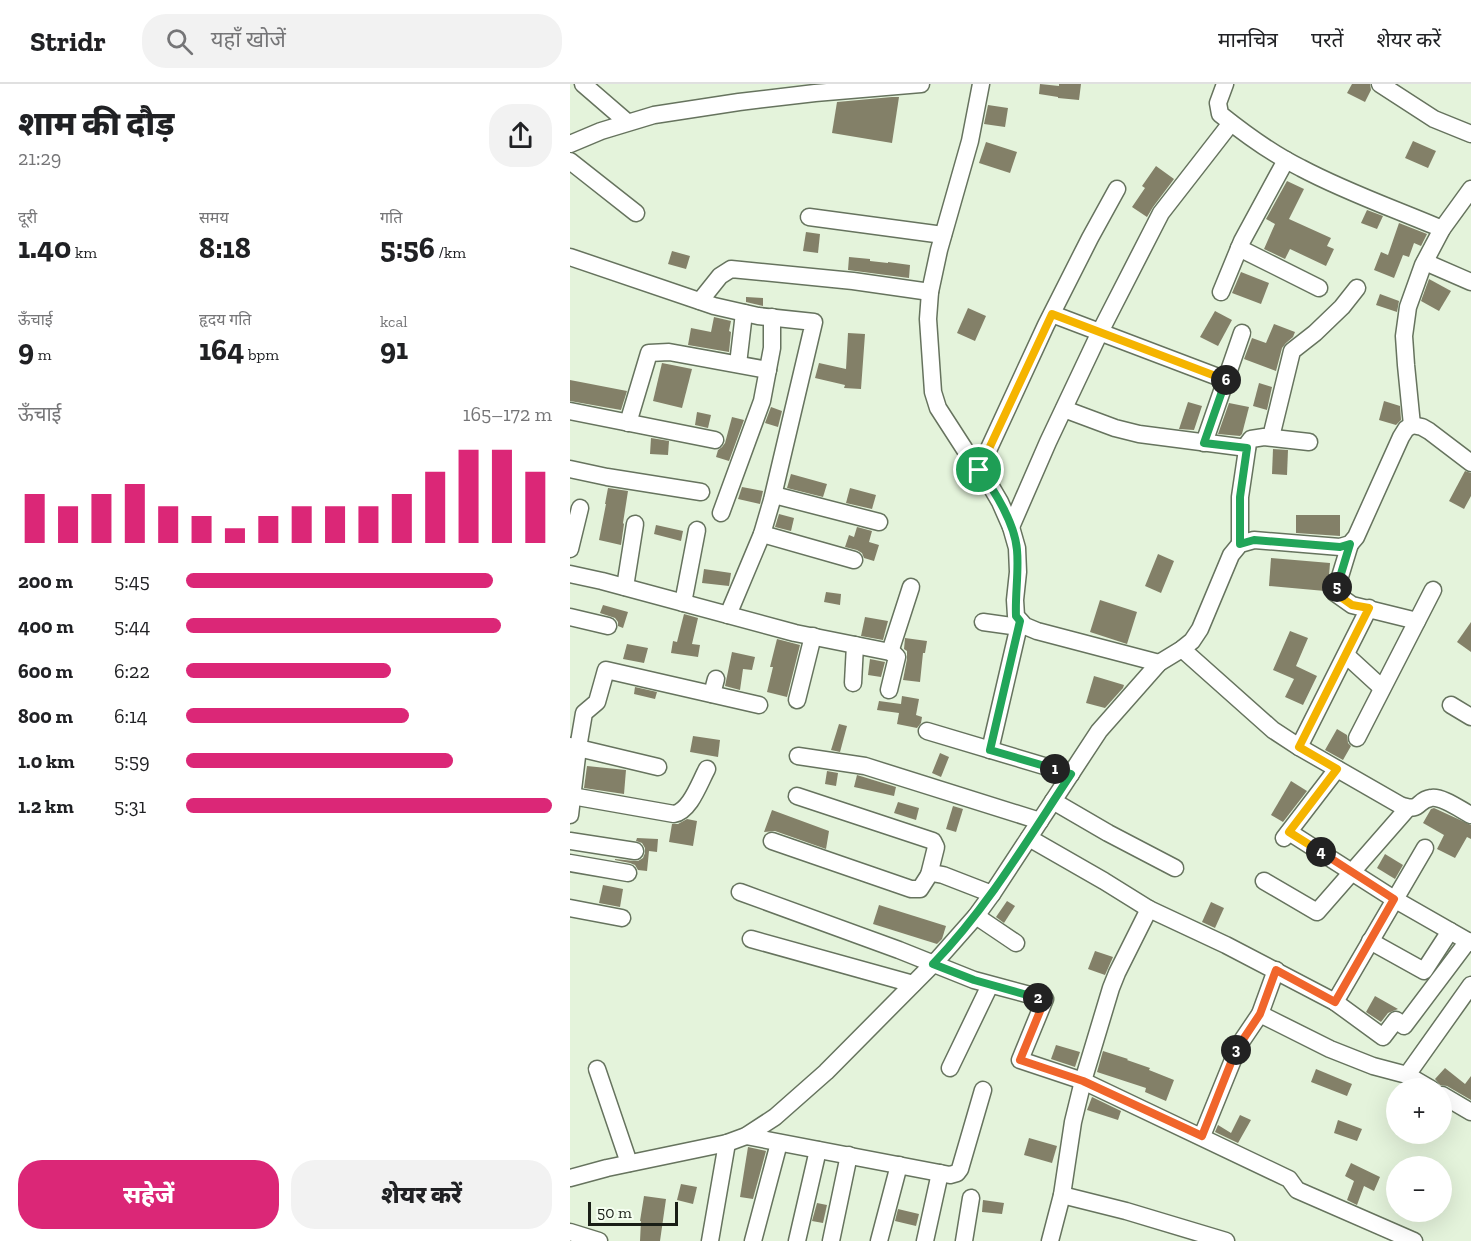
<!DOCTYPE html>
<html lang="hi">
<head>
<meta charset="utf-8">
<style>
	:root { --surface:#fff; --page:#f2f2f2; --text:#202124; --muted:#757577; --line:#e0e0e0; --accent:#db2777 }
	body { margin:0; font-family:"Zilla Slab","Noto Sans Devanagari",serif; background:var(--page); color:var(--text); height:100vh; display:flex; flex-direction:column; font-size:22px; white-space:nowrap }
	* { box-sizing:border-box; margin:0 }
	p { font-size:20px; color:var(--muted) }
	.icon { flex:none; width:33px; height:33px; fill:none; stroke:currentColor; stroke-width:2; stroke-linecap:round; stroke-linejoin:round }
	.map { position:relative; flex:1; overflow:hidden }
	.drawer { display:flex; flex-direction:column; background:var(--surface); width:570px }
	.drawer>* { flex:none }
	.controls { position:absolute; left:816px; top:994px; display:grid; gap:12px }
	.controls a { display:grid; place-items:center; width:66px; height:66px; border-radius:50%; background:var(--surface); box-shadow:0 6px 24px #0002; font-size:30px }
	.scale { position:absolute; left:18px; bottom:15px; width:90px; box-sizing:border-box; padding-left:6px; border:3px solid #191e16; border-top:0; font-size:16px; line-height:21px; white-space:nowrap; color:#191e16; -webkit-text-stroke:4px #f5fef0; paint-order:stroke }
	.pin { position:absolute; display:grid; place-items:center; width:51px; height:51px; color:#fff; margin:-26px; border:3px solid #fff; border-radius:50%; box-shadow:0 2px 6px #0007 }
	.km { position:absolute; width:30px; height:30px; margin:-15px; border-radius:50%; background:#222; color:#fff; font-size:16px; line-height:30px; text-align:center }
	.round { display:grid; place-items:center; flex:none; width:63px; height:63px; border-radius:24px; background:var(--page) }
	.overview { display:flex; align-items:center; justify-content:space-between; height:102px; padding:0 18px }
	h1 { font-size:33px; font-weight:800; line-height:45px }
	.metrics { display:grid; grid-template-columns:repeat(3,1fr); gap:9px; height:102px; padding:6px 18px }
	.metrics div { display:grid; align-content:center }
	.metrics b { font-size:30px; font-weight:800 }
	.metrics small { font-size:16px; font-weight:400 }
	.metrics p { font-size:16px }
	.chart { height:168px; padding:12px 18px }
	.chart p { display:flex; justify-content:space-between }
	.chart svg { width:100%; height:108px; margin-top:6px; stroke:var(--accent); stroke-width:6 }
	.button { display:flex; gap:12px; margin-top:auto; padding:12px 18px }
	.button a { flex:1; height:69px; border-radius:24px; background:var(--accent); color:#fff; font-size:24px; font-weight:800; line-height:69px; text-align:center }
	.button a+a { background:var(--page); color:var(--text) }
	ul { padding:0 18px; list-style:none; font-size:20px }
	li { display:grid; grid-template-columns:96px 72px 1fr; align-items:center; height:45px }
	li i { height:15px; border-radius:8px; background:var(--accent) }
	header { display:flex; align-items:center; gap:36px; box-sizing:border-box; height:84px; padding:0 30px; background:var(--surface); border-bottom:2px solid var(--line) }
	header strong { font-size:28px }
	nav { display:flex; gap:33px; margin-inline-start:auto; font-size:21px }
	.search { width:420px; height:54px; background:var(--page); display:flex; align-items:center; gap:15px; box-sizing:border-box; padding:0 21px; border-radius:24px; color:var(--muted); font-size:22px }
	main { display:flex; flex:1; min-height:0 }
	.map>svg:first-child { display:block }
	.building { fill:#838068 }
	.lines { fill:none; stroke-linecap:round; stroke-linejoin:round }
	.minor-casing { stroke:#66735e; stroke-width:19 }
	.minor { stroke:#fff; stroke-width:16 }
	.split-1-casing { stroke:#fff; stroke-width:12 }
	.split-2-casing { stroke:#fff; stroke-width:12 }
	.split-3-casing { stroke:#fff; stroke-width:12 }
	.split-4-casing { stroke:#fff; stroke-width:12 }
	.split-5-casing { stroke:#fff; stroke-width:12 }
	.split-6-casing { stroke:#fff; stroke-width:12 }
	.split-7-casing { stroke:#fff; stroke-width:12 }
	.split-1 { stroke:#22a559; stroke-width:8 }
	.split-2 { stroke:#22a559; stroke-width:8 }
	.split-3 { stroke:#f0652b; stroke-width:8 }
	.split-4 { stroke:#f0652b; stroke-width:8 }
	.split-5 { stroke:#f5b400; stroke-width:8 }
	.split-6 { stroke:#22a559; stroke-width:8 }
	.split-7 { stroke:#f5b400; stroke-width:8 }
</style>
</head>
<body>
<header>
<strong>Stridr</strong>
<div class="search"><svg class="icon" aria-label="search" viewBox="0 0 24 24"><circle cx="10" cy="10" r="6"/><path d="M15 15l6 6"/></svg>यहाँ खोजें</div>
<nav><a>मानचित्र</a><a>परतें</a><a>शेयर करें</a></nav>
</header>
<main>
<section class="drawer">
<div class="overview"><div><h1>शाम की दौड़</h1><p>21:29</p></div><a class="round"><svg class="icon" aria-label="share" viewBox="0 0 24 24"><path d="M12 15V3M7 8l5-5 5 5M5 13v7h14v-7"/></svg></a></div>
<div class="metrics">
<div><p>दूरी</p><b>1.40<small> km</small></b></div>
<div><p>समय</p><b>8:18</b></div>
<div><p>गति</p><b>5:56<small> /km</small></b></div>
</div>
<div class="metrics">
<div><p>ऊँचाई</p><b>9<small> m</small></b></div>
<div><p>हृदय गति</p><b>164<small> bpm</small></b></div>
<div><p>kcal</p><b>91</b></div>
</div>
<div class="chart"><p><span>ऊँचाई</span>165–172 m</p>
<svg viewBox="0 0 160 44" preserveAspectRatio="none"><path d="M5 44V24M15 44V29M25 44V24M35 44V20M45 44V29M55 44V33M65 44V38M75 44V33M85 44V29M95 44V29M105 44V29M115 44V24M125 44V15M135 44V6M145 44V6M155 44V15"/></svg>
</div>
<ul>
<li><b>200 m</b>5:45<i style="width:84%"></i></li>
<li><b>400 m</b>5:44<i style="width:86%"></i></li>
<li><b>600 m</b>6:22<i style="width:56%"></i></li>
<li><b>800 m</b>6:14<i style="width:61%"></i></li>
<li><b>1.0 km</b>5:59<i style="width:73%"></i></li>
<li><b>1.2 km</b>5:31<i style="width:100%"></i></li>
</ul>
<div class="button"><a>सहेजें</a><a>शेयर करें</a></div>
</section>
<div class="map">
<svg width="901" height="1157" viewBox="0 0 901 1157">
	<rect width="100%" height="100%" fill="#e4f3db"/>
	<!-- building -->
	<g class="building">
		<polygon points="470,0 489,2 489,0 511,0 509,16 488,14 488,13 469,10"/>
		<polygon points="782,0 800,0 801,6 795,18 777,9"/>
		<polygon points="322,13 329,13 322,59 262,49 267,18"/>
		<polygon points="418,21 438,24 435,43 414,40"/>
		<polygon points="843,57 866,67 858,84 835,74"/>
		<polygon points="416,58 447,68 440,89 409,79"/>
		<polygon points="586,82 604,95 583,123 577,133 562,123 575,104 572,102"/>
		<polygon points="717,97 734,105 719,135 761,154 757,162 764,165 756,182 720,165 715,175 694,165 705,140 696,135"/>
		<polygon points="797,126 813,132 807,145 791,139"/>
		<polygon points="829,139 857,150 851,162 844,159 839,173 833,171 824,194 804,186 811,168 818,171"/>
		<polygon points="236,148 250,150 248,169 233,167"/>
		<polygon points="102,167 120,172 116,185 98,180"/>
		<polygon points="279,173 300,175 300,177 318,179 318,178 340,181 339,194 278,186"/>
		<polygon points="671,188 699,199 691,220 662,209"/>
		<polygon points="859,195 881,207 869,227 851,217"/>
		<polygon points="810,210 829,217 827,228 806,221"/>
		<polygon points="176,213 193,214 193,222 176,218"/>
		<polygon points="398,224 416,232 405,257 387,249"/>
		<polygon points="645,227 662,236 648,262 630,253"/>
		<polygon points="144,233 161,237 159,247 161,248 159,268 118,261 121,244 141,248"/>
		<polygon points="704,240 725,248 723,253 716,259 712,264 706,287 674,275 682,254 696,259"/>
		<polygon points="278,249 295,250 291,305 274,304 275,301 245,294 249,279 276,285"/>
		<polygon points="92,279 122,285 112,324 83,317"/>
		<polygon points="0,296 57,307 51,326 0,317"/>
		<polygon points="689,299 702,303 697,326 683,322"/>
		<polygon points="814,317 830,322 831,336 826,341 809,336"/>
		<polygon points="618,318 632,322 624,346 609,345"/>
		<polygon points="659,319 679,323 672,350 670,352 648,350"/>
		<polygon points="201,323 212,327 208,343 195,339"/>
		<polygon points="127,328 141,331 138,344 125,341"/>
		<polygon points="162,333 174,336 159,377 146,373 148,366 152,363 155,359"/>
		<polygon points="81,354 99,357 98,371 80,370"/>
		<polygon points="703,365 718,366 717,391 702,390"/>
		<polygon points="895,387 901,389 901,412 894,425 879,417"/>
		<polygon points="221,390 257,400 253,413 217,404"/>
		<polygon points="172,403 193,407 190,420 168,415"/>
		<polygon points="38,404 58,407 53,439 54,440 51,461 29,456 36,420 35,420"/>
		<polygon points="280,404 306,411 302,425 276,419"/>
		<polygon points="209,430 224,434 221,447 205,443"/>
		<polygon points="726,431 770,431 770,452 726,449"/>
		<polygon points="86,441 113,447 111,457 84,450"/>
		<polygon points="287,443 302,447 299,458 309,461 304,477 294,474 292,469 287,466 275,463 279,451 284,453"/>
		<polygon points="588,470 604,477 591,509 575,502"/>
		<polygon points="701,474 760,479 759,492 755,507 699,502"/>
		<polygon points="134,485 161,489 159,502 132,499"/>
		<polygon points="256,508 271,510 270,521 254,518"/>
		<polygon points="530,516 567,528 557,560 520,548"/>
		<polygon points="33,521 58,528 53,544 48,542 48,538 45,534 30,529"/>
		<polygon points="114,530 128,534 122,560 130,561 128,573 101,569 103,557 107,558"/>
		<polygon points="295,533 318,537 313,556 291,552"/>
		<polygon points="901,538 901,568 887,558"/>
		<polygon points="720,547 738,554 726,582 747,592 733,621 715,613 724,595 703,586"/>
		<polygon points="335,554 357,557 355,569 353,569 350,598 333,596 337,575 337,567 334,565"/>
		<polygon points="207,555 230,561 217,613 197,608 203,583 200,583"/>
		<polygon points="57,560 78,564 74,579 53,575"/>
		<polygon points="162,568 185,573 182,586 173,585 170,606 155,602"/>
		<polygon points="300,575 315,578 311,593 298,591"/>
		<polygon points="524,592 554,601 553,604 535,624 516,619"/>
		<polygon points="65,603 87,608 85,615 64,610"/>
		<polygon points="332,612 349,615 346,631 352,633 351,639 347,644 327,640 329,629 307,626 309,617 331,620"/>
		<polygon points="269,640 277,642 270,668 261,666"/>
		<polygon points="767,645 777,651 778,659 781,662 773,676 755,666"/>
		<polygon points="123,652 150,656 148,673 120,668"/>
		<polygon points="370,669 379,673 371,693 362,689"/>
		<polygon points="17,682 56,686 54,710 14,704"/>
		<polygon points="257,687 268,689 266,702 255,700"/>
		<polygon points="287,691 326,703 324,712 284,703"/>
		<polygon points="721,697 737,707 713,738 701,731"/>
		<polygon points="328,718 349,724 346,736 324,729"/>
		<polygon points="383,722 393,725 386,748 376,745"/>
		<polygon points="864,724 901,741 901,755 897,753 885,774 867,765 874,751 853,739 861,725"/>
		<polygon points="202,726 259,747 256,765 205,747 194,748"/>
		<polygon points="117,735 127,737 123,762 99,758 102,740 108,740"/>
		<polygon points="67,754 88,755 87,768 79,767 77,787 68,786 65,781 60,779 45,776 45,775 64,777 68,777 73,774 75,769 75,764 72,759 66,757"/>
		<polygon points="815,770 833,781 825,795 807,784"/>
		<polygon points="33,801 53,805 50,823 29,819"/>
		<polygon points="437,817 445,822 434,839 426,833"/>
		<polygon points="641,818 654,824 645,844 632,838"/>
		<polygon points="309,821 376,842 372,855 367,860 303,840"/>
		<polygon points="525,867 543,873 535,891 518,885"/>
		<polygon points="805,912 828,925 818,929 811,938 796,928"/>
		<polygon points="486,961 510,968 505,983 481,975"/>
		<polygon points="533,967 558,975 557,976 580,984 579,986 604,996 596,1017 575,1008 576,1004 527,988"/>
		<polygon points="875,984 895,1000 901,992 901,1016 877,1002 870,1001 865,995"/>
		<polygon points="746,985 782,1000 777,1012 741,998"/>
		<polygon points="522,1013 551,1027 548,1036 517,1026"/>
		<polygon points="670,1031 681,1036 668,1059 645,1048 648,1041 661,1049"/>
		<polygon points="768,1036 792,1045 787,1057 764,1049"/>
		<polygon points="459,1054 487,1062 482,1079 454,1071"/>
		<polygon points="178,1063 196,1067 183,1115 170,1113"/>
		<polygon points="781,1079 810,1093 804,1107 794,1102 787,1121 777,1116 784,1097 775,1092"/>
		<polygon points="111,1100 127,1103 123,1120 107,1116"/>
		<polygon points="74,1112 96,1115 90,1157 70,1157 71,1137 70,1137"/>
		<polygon points="413,1116 434,1119 432,1130 412,1128"/>
		<polygon points="247,1119 257,1121 253,1139 242,1137"/>
		<polygon points="328,1125 349,1130 346,1142 325,1137"/>
	</g>
	<g class="lines">
		<defs>
			<g id="minor">
				<polyline points="13,0 57,38"/>
				<polyline points="411,0 400,57 369,166 360,208 358,235 363,308 368,324 399,372 416,394 430,418 441,443 447,464 448,488 445,516 446,532 455,542 467,547 589,579"/>
				<path d="M655,0L648,19L650,30C675,50 702,70 731,84C776,108 825,125 872,145"/>
				<polyline points="810,0 864,35 901,50"/>
				<polyline points="0,60 31,47 84,31 169,18 245,9 351,0"/>
				<polyline points="0,77 66,129"/>
				<polyline points="239,133 373,151"/>
				<polyline points="669,164 749,204"/>
				<polyline points="0,173 144,222 188,232 244,238 202,416 192,450 158,531"/>
				<polyline points="855,178 901,198"/>
				<polyline points="651,208 672,157 716,76"/>
				<polyline points="130,217 150,192 161,185 283,197 360,208"/>
				<polyline points="482,230 656,296"/>
				<polyline points="168,280 174,229"/>
				<polyline points="494,325 545,344 569,350 677,364"/>
				<polyline points="0,327 145,356"/>
				<polyline points="58,339 79,269 99,268 198,286"/>
				<polyline points="842,341 836,281 834,252 838,223 853,181 872,145 901,105"/>
				<polyline points="842,341 852,343 859,347 901,379"/>
				<polyline points="701,353 722,267 745,249 772,223 787,204"/>
				<polyline points="634,359 672,249"/>
				<polyline points="0,385 37,393 131,408"/>
				<polyline points="409,386 476,241 520,154 547,105"/>
				<polyline points="204,411 309,438"/>
				<polyline points="151,429 192,317 202,264 202,233"/>
				<polyline points="441,443 478,358 530,248 591,129 661,39"/>
				<polyline points="192,450 284,476"/>
				<polyline points="670,460 670,413 678,359 681,355 694,353 739,358"/>
				<polyline points="780,460 765,509 782,521 847,537"/>
				<polyline points="0,465 10,424"/>
				<polyline points="0,490 32,497 225,549 320,568 324,570 327,573 319,606"/>
				<polyline points="55,503 65,440"/>
				<polyline points="113,519 127,446"/>
				<polyline points="0,533 38,542"/>
				<polyline points="413,538 449,543"/>
				<path d="M612,565L703,646L729,663L830,721C852,729 846,716 861,714C872,712 891,726 901,731"/>
				<polyline points="320,568 341,503"/>
				<polyline points="776,571 812,604"/>
				<polyline points="283,599 285,561"/>
				<polyline points="142,610 146,595"/>
				<polyline points="227,616 243,552"/>
				<polyline points="881,621 901,633"/>
				<polyline points="357,647 501,690"/>
				<polyline points="787,654 863,506"/>
				<polyline points="0,662 88,683"/>
				<polyline points="729,663 799,524"/>
				<polyline points="420,666 450,537"/>
				<polyline points="228,672 295,682 470,737"/>
				<path d="M2,712L104,730C120,727 129,700 137,685"/>
				<polyline points="227,712 363,757 366,763 359,791"/>
				<polyline points="483,717 538,749 605,784"/>
				<polyline points="0,731 8,664 14,629 27,618 36,586 189,621"/>
				<polyline points="719,748 824,815 901,859"/>
				<polyline points="459,754 534,797 579,825 656,861 765,918 813,953 826,936 834,942 898,857"/>
				<polyline points="714,754 767,685"/>
				<polyline points="0,757 65,767"/>
				<polyline points="202,757 341,805 350,805 359,791 362,789 373,791 422,810"/>
				<polyline points="0,779 58,789"/>
				<polyline points="694,797 747,828 838,724"/>
				<polyline points="170,808 329,866 404,896 475,915 450,976 513,997 719,1095 727,1106 844,1157"/>
				<polyline points="0,824 52,834"/>
				<polyline points="406,832 446,859"/>
				<polyline points="181,855 343,900"/>
				<polyline points="800,857 854,887 880,847"/>
				<polyline points="765,918 855,764"/>
				<polyline points="690,930 760,965 803,982 837,991 861,1005"/>
				<polyline points="380,984 420,901"/>
				<polyline points="27,985 59,1079"/>
				<polyline points="837,991 901,901"/>
				<polyline points="872,1011 901,1028"/>
				<polyline points="176,1052 380,1091 387,1089 390,1085 413,1006"/>
				<polyline points="632,1052 669,961 690,930 706,886"/>
				<polyline points="0,1094 37,1084 157,1059 176,1052 205,1033 256,988 368,875 406,832 422,810 529,647 589,579 612,565 622,557 630,545 661,471 670,460 684,456 770,463 780,460 786,453 831,353 836,345 842,341"/>
				<polyline points="492,1111 556,1127 656,1157"/>
				<polyline points="0,1148 29,1157"/>
				<polyline points="140,1157 157,1059"/>
				<polyline points="183,1157 209,1059"/>
				<polyline points="227,1157 248,1066"/>
				<polyline points="261,1157 279,1071"/>
				<polyline points="309,1157 329,1081"/>
				<polyline points="355,1157 370,1089"/>
				<polyline points="394,1157 401,1114"/>
				<polyline points="480,1157 492,1111 503,1038 513,997 541,904 547,889 579,825"/>
			</g>
		</defs>
		<!-- minor casing -->
		<use href="#minor" class="minor-casing"/>
		<!-- minor -->
		<use href="#minor" class="minor"/>
	</g>
	<g class="lines">
		<defs>
			<path id="split-1" d="M409,386C425,407 445,440 447,466C449,488 445,510 446,532L450,537L420,666L485,685"/>
			<path id="split-2" d="M468,914L404,896L363,880C418,823 458,755 501,690L485,685"/>
			<polyline id="split-3" points="468,914 475,915 450,976 513,997 632,1052 666,966"/>
			<polyline id="split-4" points="666,966 690,930 706,886 765,918 824,815 751,768"/>
			<polyline id="split-5" points="751,768 719,748 767,685 729,663 799,524 782,521 765,509 767,503"/>
			<polyline id="split-6" points="656,296 634,359 677,364 670,413 670,460 684,456 770,463 780,460 767,503"/>
			<polyline id="split-7" points="409,386 482,230 656,296"/>
		</defs>
		<!-- split-1 casing -->
		<use href="#split-1" class="split-1-casing"/>
		<!-- split-2 casing -->
		<use href="#split-2" class="split-2-casing"/>
		<!-- split-3 casing -->
		<use href="#split-3" class="split-3-casing"/>
		<!-- split-4 casing -->
		<use href="#split-4" class="split-4-casing"/>
		<!-- split-5 casing -->
		<use href="#split-5" class="split-5-casing"/>
		<!-- split-6 casing -->
		<use href="#split-6" class="split-6-casing"/>
		<!-- split-7 casing -->
		<use href="#split-7" class="split-7-casing"/>
		<!-- split-1 -->
		<use href="#split-1" class="split-1"/>
		<!-- split-2 -->
		<use href="#split-2" class="split-2"/>
		<!-- split-3 -->
		<use href="#split-3" class="split-3"/>
		<!-- split-4 -->
		<use href="#split-4" class="split-4"/>
		<!-- split-5 -->
		<use href="#split-5" class="split-5"/>
		<!-- split-6 -->
		<use href="#split-6" class="split-6"/>
		<!-- split-7 -->
		<use href="#split-7" class="split-7"/>
	</g>
</svg>
<div class="controls">
<a>+</a>
<a>−</a>
</div>
<div class="scale">50 m</div>
<div class="pin" style="left:409px;top:386px;background:#1e9e55"><svg class="icon" aria-label="arrive" viewBox="0 0 24 24"><path d="M6 21V4h12l-3 4 3 4H6"/></svg></div>
<b class="km" style="left:485px;top:685px">1</b>
<b class="km" style="left:468px;top:914px">2</b>
<b class="km" style="left:666px;top:966px">3</b>
<b class="km" style="left:751px;top:768px">4</b>
<b class="km" style="left:767px;top:503px">5</b>
<b class="km" style="left:656px;top:296px">6</b>
</div>
</main>
</body>
</html>
